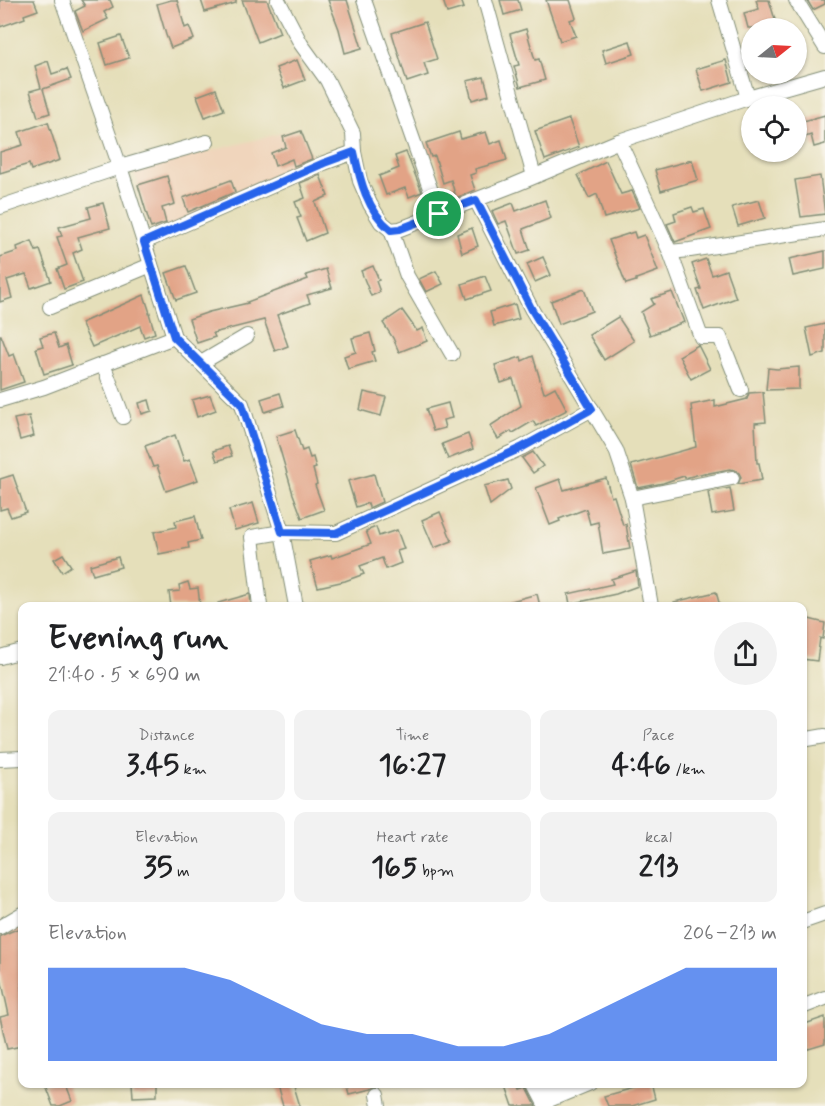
<!DOCTYPE html>
<html lang="en">
<head>
<meta charset="utf-8">
<style>
	:root { --surface:#fff; --page:#f2f2f2; --text:#202124; --muted:#757577; --accent:#2563eb }
	body { margin:0; font-family:Mynerve,sans-serif; background:var(--page); color:var(--text); height:100vh; display:flex; flex-direction:column; font-size:22px; white-space:nowrap }
	* { box-sizing:border-box; margin:0 }
	p { font-size:20px; color:var(--muted) }
	.icon { flex:none; width:33px; height:33px; fill:none; stroke:currentColor; stroke-width:2; stroke-linecap:round; stroke-linejoin:round }
	.map { position:relative; flex:1; overflow:hidden }
	.sheet { position:absolute; left:18px; top:602px; width:789px; height:486px; display:flex; flex-direction:column; background:var(--surface); border-radius:12px; box-shadow:0 2px 4px #0004 }
	.sheet>* { flex:none }
	.needle { width:39px; rotate:72deg }
	.tools { position:absolute; left:741px; top:18px; display:grid; gap:12px }
	.tools a { display:grid; place-items:center; width:66px; height:66px; border-radius:50%; background:var(--surface); box-shadow:0 2px 4px #0004; font-size:30px }
	.pin { position:absolute; display:grid; place-items:center; width:51px; height:51px; color:#fff; margin:-26px; border:3px solid #fff; border-radius:50%; box-shadow:0 2px 6px #0007 }
	.round { display:grid; place-items:center; flex:none; width:63px; height:63px; border-radius:32px; background:var(--page) }
	.summary { display:flex; align-items:center; justify-content:space-between; height:102px; padding:0 30px }
	h1 { font-size:33px; font-weight:700; line-height:45px }
	.figures { display:grid; grid-template-columns:repeat(3,1fr); gap:9px; height:102px; padding:6px 30px }
	.figures div { display:grid; align-content:center; border-radius:12px; background:var(--page); text-align:center }
	.figures b { font-size:30px; font-weight:700 }
	.figures small { font-size:16px; font-weight:400 }
	.figures p { font-size:16px }
	.chart { height:168px; padding:12px 30px }
	.chart p { display:flex; justify-content:space-between }
	.chart svg { width:100%; height:108px; margin-top:6px; fill:var(--accent); opacity:.7 }
	.map>svg:first-child { display:block }
	.built { fill:#f0d5bc }
	.building { fill:#e2a386 }
	.lines { fill:none; stroke-linecap:round; stroke-linejoin:round }
	.minor-casing { stroke:#828e77; stroke-width:16 }
	.minor { stroke:#fff; stroke-width:14 }
	.route-casing { stroke:#fff; stroke-width:12 }
	.route { stroke:#2563eb; stroke-width:8 }
</style>
</head>
<body>
<div class="map">
<svg width="825" height="1106" viewBox="0 0 825 1106">
	<rect width="100%" height="100%" fill="#f7f3e8"/>
	<filter id="ink" filterUnits="userSpaceOnUse"><feTurbulence type="fractalNoise" baseFrequency=".0167" numOctaves="2"/><feDisplacementMap in="SourceGraphic" scale="12" xChannelSelector="R" yChannelSelector="G"/><feConvolveMatrix kernelMatrix="1 2 1 2 8 2 1 2 1" color-interpolation-filters="sRGB"/></filter>
	<filter id="wash" filterUnits="userSpaceOnUse"><feTurbulence type="fractalNoise" baseFrequency=".008" numOctaves="4" result="noise"/><feDisplacementMap in="SourceGraphic" scale="24" xChannelSelector="R" yChannelSelector="G"/><feGaussianBlur stdDeviation="1.35" result="paint"/><feColorMatrix in="noise" values="0 0 0 0 0 0 0 0 0 0 0 0 0 0 0 0 0 1.4 0 .05"/><feComposite in="paint" operator="in"/></filter>
	<g filter="url(#wash)">
		<rect width="100%" height="100%" fill="#e5dfba"/>
		<!-- built -->
		<polygon class="built" points="295,130 313,172 158,234 133,170"/>
		<g id="blocks">
			<!-- building -->
			<g class="building">
				<polygon points="0,0 34,0 38,10 24,15 25,18 0,27"/>
				<polygon points="81,0 110,0 113,7 104,12 108,19 83,31 75,11 85,6"/>
				<polygon points="171,0 177,0 185,28 189,26 194,39 171,48 166,35 157,4"/>
				<polygon points="201,0 236,0 236,3 205,12"/>
				<polygon points="242,0 267,0 280,33 258,42"/>
				<polygon points="328,0 347,0 362,48 345,53 339,29"/>
				<polygon points="443,0 461,0 464,8 447,13"/>
				<polygon points="500,0 518,0 521,10 504,15"/>
				<polygon points="546,0 570,0 576,18 570,20 576,36 560,41"/>
				<polygon points="756,0 769,0 776,23 766,27 766,28 748,28 744,13 759,9"/>
				<polygon points="807,0 825,0 825,4 813,10"/>
				<polygon points="425,22 437,59 424,63 428,75 407,82 392,33"/>
				<polygon points="526,29 535,60 539,59 545,80 520,87 514,66 519,65 510,34"/>
				<polygon points="121,36 129,58 107,65 100,43"/>
				<polygon points="630,41 634,54 606,63 602,50"/>
				<polygon points="297,60 305,80 284,88 276,68"/>
				<polygon points="726,60 732,82 703,91 696,69"/>
				<polygon points="48,61 52,74 67,69 71,79 43,89 50,113 38,117 30,91 41,88 35,66"/>
				<polygon points="484,77 489,95 472,100 467,81"/>
				<polygon points="216,89 224,110 205,117 197,96"/>
				<polygon points="825,115 825,144 814,147 811,135 796,140 796,123"/>
				<polygon points="569,119 579,147 545,160 535,131"/>
				<polygon points="48,122 60,160 31,170 29,164 0,173 0,152 23,145 19,132"/>
				<polygon points="301,131 312,159 294,166 292,159 275,166 271,153 286,147 283,137"/>
				<polygon points="459,132 461,139 486,132 490,144 501,140 507,160 475,169 476,173 470,175 475,190 456,198 451,180 443,183 435,156 431,157 426,143"/>
				<polygon points="406,152 422,192 409,197 405,188 386,195 379,176 399,168 395,156"/>
				<polygon points="692,160 698,180 661,191 655,170"/>
				<polygon points="606,161 621,194 632,191 640,208 604,218 597,194 589,198 578,175"/>
				<polygon points="320,175 328,196 315,202 325,233 306,241 297,218 301,217 295,202 305,198 300,183"/>
				<polygon points="167,176 175,204 162,208 166,223 151,228 138,185"/>
				<polygon points="820,176 825,214 801,217 795,180"/>
				<polygon points="231,180 235,192 188,212 183,198"/>
				<polygon points="545,200 551,218 523,229 530,250 518,254 506,221 498,224 492,211 513,203 516,211"/>
				<polygon points="759,200 765,218 738,226 732,207"/>
				<polygon points="103,203 110,228 78,237 82,249 73,253 83,282 64,289 57,269 67,265 57,237 62,236 59,227 91,218 88,207"/>
				<polygon points="692,207 694,212 704,209 711,229 675,242 667,224 676,221 674,213"/>
				<polygon points="472,228 478,246 462,253 457,234"/>
				<polygon points="634,232 636,238 644,235 658,271 636,279 636,281 626,284 609,240"/>
				<polygon points="32,241 36,251 40,250 51,281 31,288 26,274 7,280 12,298 0,302 0,257 18,251 17,247"/>
				<polygon points="825,251 825,269 793,276 789,259"/>
				<polygon points="543,257 551,275 535,282 527,264"/>
				<polygon points="706,259 712,275 726,270 736,298 704,310 697,290 701,289 692,264"/>
				<polygon points="186,266 196,293 176,300 166,273"/>
				<polygon points="373,266 379,280 376,281 380,292 371,296 361,271"/>
				<polygon points="326,269 332,288 307,295 310,303 277,315 288,346 275,351 264,320 213,333 215,337 197,343 189,319 209,312 248,303 247,302 308,279 306,275"/>
				<polygon points="436,271 443,284 426,292 419,279"/>
				<polygon points="485,276 491,291 467,299 462,284"/>
				<polygon points="584,289 592,311 559,324 551,301"/>
				<polygon points="672,292 684,322 650,335 641,312 654,304 651,299"/>
				<polygon points="144,295 150,313 149,313 155,333 144,337 140,326 92,347 81,323"/>
				<polygon points="515,304 519,319 494,326 490,312"/>
				<polygon points="402,310 417,331 423,328 427,341 399,352 393,338 383,323"/>
				<polygon points="618,317 634,341 604,360 589,335"/>
				<polygon points="825,324 825,353 812,357 806,328"/>
				<polygon points="54,333 59,348 66,345 72,365 44,374 36,348 43,346 40,337"/>
				<polygon points="370,333 375,351 372,352 375,361 348,369 344,356 356,352 352,338"/>
				<polygon points="0,335 1,335 9,356 14,354 24,382 0,390"/>
				<polygon points="698,345 710,369 691,379 679,356"/>
				<polygon points="533,356 544,393 555,387 567,410 536,426 533,421 513,433 511,431 498,439 490,426 521,406 513,379 501,383 495,365 521,357 522,361"/>
				<polygon points="799,367 799,389 766,390 768,368 777,369"/>
				<polygon points="364,392 386,397 381,416 360,410"/>
				<polygon points="763,392 766,422 755,423 757,463 759,463 762,480 738,484 741,477 739,473 735,470 730,469 704,474 704,473 685,478 684,476 663,483 638,488 631,465 696,447 691,405 715,400 715,407 747,399 749,393"/>
				<polygon points="280,393 284,406 265,412 261,399"/>
				<polygon points="210,395 216,410 197,417 192,400"/>
				<polygon points="149,400 152,411 142,414 139,403"/>
				<polygon points="448,403 452,418 443,420 445,428 433,431 426,409"/>
				<polygon points="29,416 34,436 20,440 14,419"/>
				<polygon points="295,430 302,451 307,449 310,458 313,457 316,468 313,469 317,484 315,485 324,510 302,518 293,494 276,436"/>
				<polygon points="468,434 473,449 448,459 442,444"/>
				<polygon points="175,435 184,461 190,459 198,480 166,491 157,466 153,467 145,446"/>
				<polygon points="228,446 232,456 217,461 213,451"/>
				<polygon points="533,452 543,466 533,473 522,458"/>
				<polygon points="374,474 382,502 369,508 368,503 356,507 348,481"/>
				<polygon points="13,475 26,512 11,517 7,508 0,510 0,479"/>
				<polygon points="606,478 611,497 614,496 623,525 626,524 630,549 603,554 598,522 590,524 586,509 559,519 560,521 550,525 536,488 560,479 564,490"/>
				<polygon points="508,480 511,489 490,505 484,486"/>
				<polygon points="730,488 734,511 712,515 708,492"/>
				<polygon points="253,503 259,523 235,530 229,510"/>
				<polygon points="440,512 452,541 434,548 422,520"/>
				<polygon points="195,516 201,540 188,543 189,548 159,554 154,532 176,527 175,521"/>
				<polygon points="376,527 379,536 397,530 404,549 397,551 401,563 386,569 382,558 360,566 364,574 345,581 318,587 310,561 331,555 332,558 371,544 366,531"/>
				<polygon points="63,554 71,566 62,572 54,559"/>
				<polygon points="118,557 121,567 93,575 90,565"/>
				<polygon points="636,571 638,586 616,594 570,604 568,594 613,584 611,579"/>
				<polygon points="188,582 190,589 198,588 200,606 171,606 169,592 180,591 179,585"/>
				<polygon points="716,592 720,606 675,606 674,602"/>
				<polygon points="250,594 251,606 218,606 218,603"/>
				<polygon points="537,594 540,606 504,606 504,603"/>
				<polygon points="805,618 825,623 823,639 820,638 817,661 802,659 802,627"/>
				<polygon points="22,927 22,1046 7,1049 0,1017 9,1015 0,974 0,936"/>
				<polygon points="825,1017 825,1044 802,1051 802,1025"/>
				<polygon points="51,1083 65,1083 72,1101 60,1106 53,1106 45,1085"/>
				<polygon points="132,1083 157,1083 157,1096 133,1097"/>
				<polygon points="276,1083 293,1083 300,1106 283,1106"/>
				<polygon points="346,1083 377,1083 378,1086 370,1089 349,1094"/>
				<polygon points="505,1083 518,1083 521,1090 527,1088 536,1106 513,1106"/>
				<polygon points="651,1083 655,1099 632,1106 608,1106 604,1096"/>
			</g>
		</g>
	</g>
	<g filter="url(#ink)">
		<use href="#blocks" fill-opacity="0" stroke="#828e77" stroke-width="1.5"/>
		<g class="lines">
			<defs>
				<g id="minor">
					<polyline points="278,0 301,44 327,80 353,133 354,152 360,181 370,204 381,222 391,230 400,229 514,185 619,141 670,252 690,250 825,229"/>
					<polyline points="364,0 439,214"/>
					<polyline points="485,0 534,176"/>
					<polyline points="719,0 748,98 825,76"/>
					<polyline points="796,0 825,47"/>
					<polyline points="619,141 748,98"/>
					<polyline points="207,142 120,167 174,337 242,404 282,532 296,606"/>
					<polyline points="476,200 532,310 616,450 632,498 651,606"/>
					<polyline points="0,207 120,167 62,0"/>
					<polyline points="391,230 407,276 452,354"/>
					<polyline points="144,242 324,163 354,152"/>
					<polyline points="670,252 701,337 720,337 741,390"/>
					<polyline points="50,307 151,265"/>
					<polyline points="201,363 247,336"/>
					<polyline points="103,364 123,417"/>
					<polyline points="0,400 44,387 174,337"/>
					<polyline points="632,498 732,478"/>
					<polyline points="260,606 252,537 282,532 336,533 521,448 592,409"/>
					<polyline points="0,657 22,651"/>
					<polyline points="802,740 825,736"/>
					<polyline points="0,759 22,758"/>
					<polyline points="802,922 825,914"/>
					<polyline points="0,927 22,914"/>
					<polyline points="802,1007 825,998"/>
					<polyline points="534,1083 546,1106"/>
					<polyline points="377,1095 379,1106"/>
					<polyline points="544,1102 590,1083"/>
					<polyline points="544,1102 555,1083"/>
				</g>
			</defs>
			<!-- minor casing -->
			<use href="#minor" class="minor-casing"/>
			<!-- minor -->
			<use href="#minor" class="minor"/>
		</g>
	</g>
	<g class="lines" filter="url(#ink)">
		<defs>
			<path id="route" d="M354,152C360,180 367,211 391,230L400,229L476,200L532,310L592,409L521,448L336,533L282,532L242,404L174,337L144,242L324,163Z"/>
		</defs>
		<!-- route casing -->
		<use href="#route" class="route-casing"/>
		<!-- route -->
		<use href="#route" class="route"/>
	</g>
</svg>
<div class="tools">
<a><svg class="needle" viewBox="-14 -14 28 28"><path d="M0-13l5 13h-10z" fill="#e53935"/><path d="M0 13l5-13h-10z" fill="#757577"/></svg></a>
<a><svg class="icon" aria-label="locate" viewBox="0 0 24 24"><circle cx="12" cy="12" r="6"/><path d="M12 2v4M12 18v4M2 12h4M18 12h4"/></svg></a>
</div>
<div class="pin" style="left:439px;top:214px;background:#1e9e55"><svg class="icon" aria-label="arrive" viewBox="0 0 24 24"><path d="M6 21V4h12l-3 4 3 4H6"/></svg></div>
<section class="sheet">
<div class="summary"><div><h1>Evening run</h1><p>21:40 · 5 × 690 m</p></div><a class="round"><svg class="icon" aria-label="share" viewBox="0 0 24 24"><path d="M12 15V3M7 8l5-5 5 5M5 13v7h14v-7"/></svg></a></div>
<div class="figures">
<div><p>Distance</p><b>3.45<small> km</small></b></div>
<div><p>Time</p><b>16:27</b></div>
<div><p>Pace</p><b>4:46<small> /km</small></b></div>
</div>
<div class="figures">
<div><p>Elevation</p><b>35<small> m</small></b></div>
<div><p>Heart rate</p><b>165<small> bpm</small></b></div>
<div><p>kcal</p><b>213</b></div>
</div>
<div class="chart"><p><span>Elevation</span>206–213 m</p>
<svg viewBox="0 0 160 44" preserveAspectRatio="none"><path d="M0 44V6L10 6L20 6L30 6L40 11L50 20L60 29L70 33L80 33L90 38L100 38L110 33L120 24L130 15L140 6L150 6L160 6V44z"/></svg>
</div>
</section>
</div>
</body>
</html>
